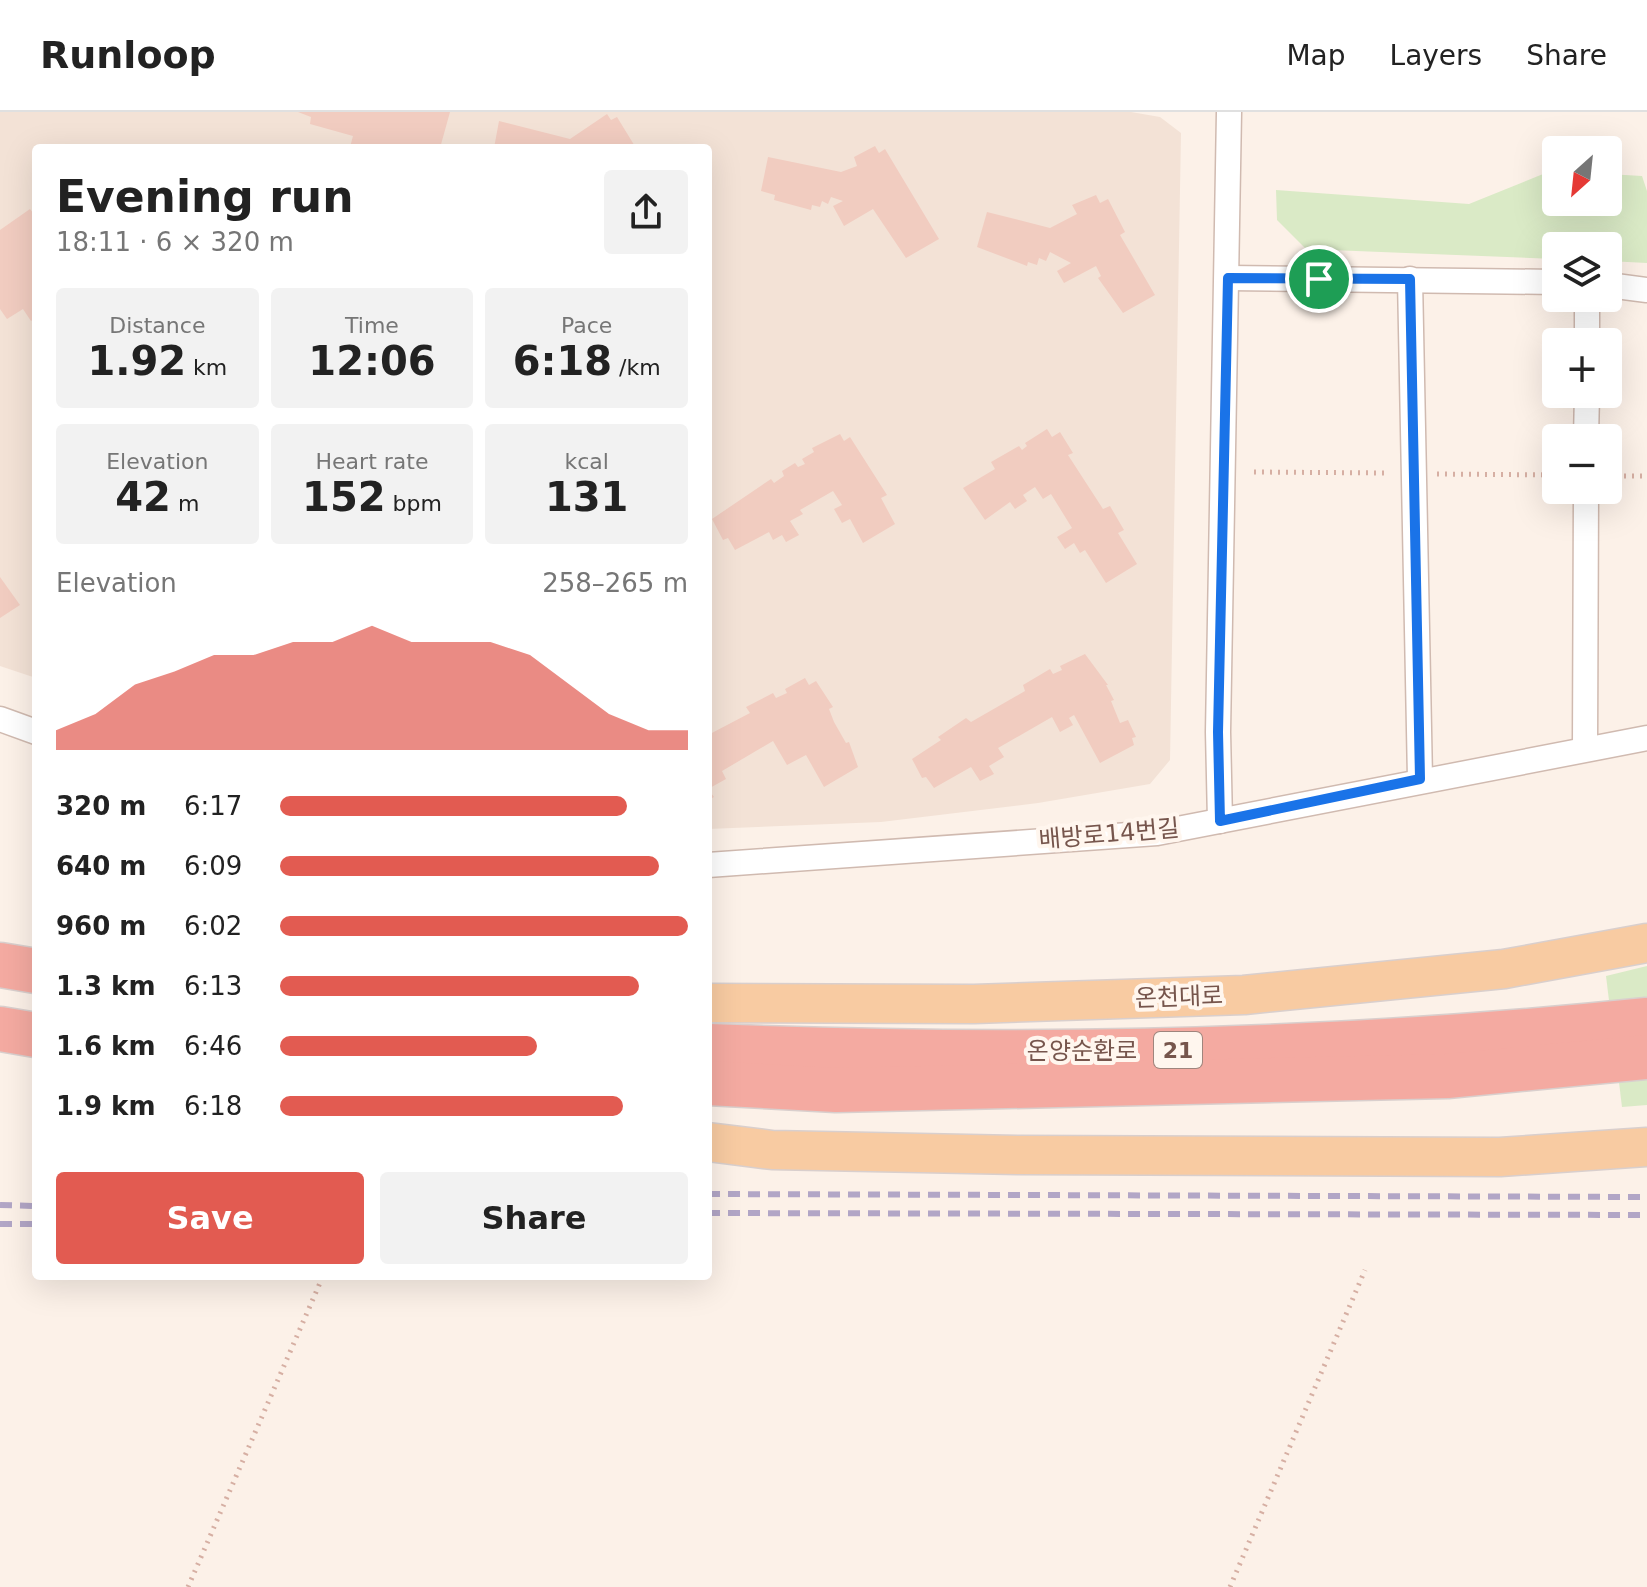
<!DOCTYPE html>
<html lang="en">
<head>
<meta charset="utf-8">
<style>
	:root { --surface:#fff; --page:#f2f2f2; --text:#222; --muted:#767676; --line:#e0e0e0; --accent:#e25b51 }
	body { margin:0; font-family:"DejaVu Sans","Noto Sans KR",sans-serif; background:var(--page); color:var(--text); height:100vh; display:flex; flex-direction:column; font-size:30px; white-space:nowrap }
	* { box-sizing:border-box; margin:0 }
	p { font-size:26px; color:var(--muted) }
	.icon { flex:none; width:44px; height:44px; fill:none; stroke:currentColor; stroke-width:2; stroke-linecap:round; stroke-linejoin:round }
	.map { position:relative; flex:1; overflow:hidden }
	.panel { position:absolute; left:32px; top:32px; width:680px; height:1136px; display:flex; flex-direction:column; background:var(--surface); border-radius:8px; box-shadow:0 8px 32px #0002 }
	.panel>* { flex:none }
	.needle { width:52px; rotate:207deg }
	.controls { position:absolute; left:1542px; top:24px; display:grid; gap:16px }
	.controls a { display:grid; place-items:center; width:80px; height:80px; border-radius:8px; background:var(--surface); box-shadow:0 8px 32px #0002; font-size:40px }
	.pin { position:absolute; display:grid; place-items:center; width:68px; height:68px; color:#fff; margin:-34px; border:4px solid #fff; border-radius:50%; box-shadow:0 2px 8px #0007 }
	.round { display:grid; place-items:center; flex:none; width:84px; height:84px; border-radius:8px; background:var(--page) }
	.summary { display:flex; align-items:center; justify-content:space-between; height:136px; padding:0 24px }
	h1 { font-size:44px; font-weight:700; line-height:60px }
	.figures { display:grid; grid-template-columns:repeat(3,1fr); gap:12px; height:136px; padding:8px 24px }
	.figures div { display:grid; align-content:center; border-radius:8px; background:var(--page); text-align:center }
	.figures b { font-size:40px; font-weight:700 }
	.figures small { font-size:22px; font-weight:400 }
	.figures p { font-size:22px }
	.chart { height:224px; padding:16px 24px }
	.chart p { display:flex; justify-content:space-between }
	.chart svg { width:100%; height:144px; margin-top:8px; fill:var(--accent); opacity:.7 }
	.cta { display:flex; gap:16px; margin-top:auto; padding:16px 24px }
	.cta a { flex:1; height:92px; border-radius:8px; background:var(--accent); color:#fff; font-size:32px; font-weight:700; line-height:92px; text-align:center }
	.cta a+a { background:var(--page); color:var(--text) }
	ul { padding:0 24px; list-style:none; font-size:26px }
	li { display:grid; grid-template-columns:128px 96px 1fr; align-items:center; height:60px }
	li i { height:20px; border-radius:10px; background:var(--accent) }
	header { display:flex; align-items:center; gap:48px; box-sizing:border-box; height:112px; padding:0 40px; background:var(--surface); border-bottom:2px solid var(--line) }
	header strong { font-size:38px }
	nav { display:flex; gap:44px; margin-inline-start:auto; font-size:28px }
	.map>svg:first-child { display:block }
	.residential { fill:#f3e2d6 }
	.green { fill:#daeac6 }
	.building { fill:#f1ccc0 }
	.lines { fill:none; stroke-linecap:round; stroke-linejoin:round }
	.street-casing { stroke:#d0bab0; stroke-width:27 }
	.primary-casing { stroke:#d9cfcd; stroke-width:41 }
	.highway-casing { stroke:#d9cfcd; stroke-width:47 }
	.path { stroke:#d6afa3; stroke-width:5; stroke-dasharray:2 6; stroke-linecap:butt }
	.street { stroke:#fff; stroke-width:24 }
	.primary { stroke:#f8cba2; stroke-width:38 }
	.highway { stroke:#f4aaa1; stroke-width:44 }
	.rail { stroke:#b2a6c6; stroke-width:6; stroke-dasharray:12 8; stroke-linecap:butt }
	.route-casing { stroke:#fff; stroke-width:16 }
	.route { stroke:#1a73e8; stroke-width:10 }
	.labels { text-anchor:middle; stroke-width:8; stroke-linejoin:round; paint-order:stroke }
	.shield { fill:#fff6ee; stroke:#9f857d; stroke-width:2 }
	.shield-label { font-size:22px; font-weight:bold; fill:#76554c }
	.street-label { font-size:24px; fill:#76554c; stroke:#fff6ee }
</style>
</head>
<body>
<header>
<strong>Runloop</strong>
<nav><a>Map</a><a>Layers</a><a>Share</a></nav>
</header>
<div class="map">
<svg width="1647" height="1475" viewBox="0 0 1647 1475">
	<rect width="100%" height="100%" fill="#fcf1e8"/>
	<!-- residential -->
	<polygon class="residential" points="0,0 1131,0 1160,5 1181,21 1170,648 1150,672 1038,691 881,710 708,717 708,36 36,36 36,566 0,554"/>
	<!-- green -->
	<g class="green">
		<polygon points="1548,60 1556,60 1556,90 1608,90 1608,62 1642,64 1647,79 1647,151 1608,149 1608,134 1556,134 1556,147 1306,137 1277,108 1276,78 1469,92"/>
		<polygon points="1647,854 1647,993 1622,995 1606,864"/>
	</g>
	<!-- building -->
	<g class="building">
		<polygon points="298,0 450,0 440,36 350,35 353,24 310,12 311,5"/>
		<polygon points="607,2 611,8 617,5 636,36 494,36 499,9 570,27"/>
		<polygon points="875,34 879,41 885,37 939,127 906,146 873,97 844,114 833,94 843,89 831,85 828,92 822,89 820,95 812,93 811,98 774,88 775,83 761,79 768,45 841,60 857,54 854,45"/>
		<polygon points="1096,83 1100,91 1108,87 1125,120 1120,123 1155,183 1123,201 1098,166 1101,164 1096,154 1064,171 1057,159 1071,151 1050,140 1046,149 1039,146 1037,153 1028,150 1027,154 977,135 987,100 1050,116 1077,102 1072,93"/>
		<polygon points="30,97 36,105 36,205 31,209 23,197 7,207 0,197 0,118"/>
		<polygon points="1047,317 1052,325 1060,320 1073,341 1068,343 1103,397 1110,394 1124,418 1118,421 1137,452 1106,471 1085,438 1080,441 1074,431 1065,437 1057,425 1072,416 1051,382 1043,387 1035,375 1023,383 1027,389 1015,397 1010,390 985,408 963,376 995,357 991,350 1019,334 1022,338 1027,334 1025,331"/>
		<polygon points="840,322 844,329 850,325 887,383 881,386 895,412 863,431 850,407 842,411 834,397 842,393 833,379 800,398 803,402 790,409 799,423 786,430 782,423 773,428 769,420 735,438 728,426 723,428 712,407 771,367 774,371 784,364 782,359 795,351 798,355 805,352 802,347 814,340 812,336"/>
		<polygon points="0,465 20,493 0,506"/>
		<polygon points="1085,542 1108,573 1106,573 1114,588 1111,589 1120,611 1128,608 1136,625 1132,626 1134,633 1100,651 1074,603 1069,606 1073,613 1060,620 1052,605 998,636 1004,645 989,654 994,662 980,669 971,655 934,676 926,665 922,666 912,647 941,628 938,625 966,606 971,610 1025,579 1023,573 1050,557 1053,562 1062,558 1060,554"/>
		<polygon points="805,566 809,573 816,569 833,595 829,597 834,610 846,631 849,630 858,655 824,675 806,643 787,653 773,629 722,659 726,667 708,677 714,685 708,688 708,623 750,601 746,595 773,581 776,586 787,581 785,577"/>
	</g>
	<g class="lines">
		<defs>
			<g id="street">
				<polyline points="1228,166 1556,170"/>
				<polyline points="1410,167 1420,667"/>
				<polyline points="1608,173 1647,178"/>
				<polyline points="1587,230 1587,186"/>
				<polyline points="1586,326 1587,282"/>
				<polyline points="0,607 36,620"/>
				<polyline points="1585,636 1586,378"/>
				<polyline points="1220,709 1218,620 1229,0"/>
				<polyline points="708,753 1157,721 1647,626"/>
			</g>
			<g id="primary">
				<polyline points="708,891 974,892 1244,883 1504,857 1647,831"/>
				<polyline points="708,1030 772,1038 1020,1043 1500,1045 1647,1035"/>
			</g>
			<g id="highway">
				<polyline points="0,853 36,859"/>
				<polyline points="0,917 36,923"/>
				<path d="M708,934C1021,947 1336,940 1647,908"/>
				<polyline points="708,971 836,978 1447,964 1647,945"/>
			</g>
		</defs>
		<!-- street casing -->
		<use href="#street" class="street-casing"/>
		<!-- primary casing -->
		<use href="#primary" class="primary-casing"/>
		<!-- highway casing -->
		<use href="#highway" class="highway-casing"/>
		<!-- path -->
		<g class="path">
			<polyline points="1254,360 1387,361"/>
			<polyline points="1437,362 1556,363"/>
			<polyline points="1608,364 1647,364"/>
			<polyline points="188,1475 323,1164"/>
			<polyline points="1230,1475 1365,1158"/>
		</g>
		<!-- street -->
		<use href="#street" class="street"/>
		<!-- primary -->
		<use href="#primary" class="primary"/>
		<!-- highway -->
		<use href="#highway" class="highway"/>
		<!-- rail -->
		<g class="rail">
			<polyline points="708,1082 1647,1085"/>
			<polyline points="0,1093 36,1094"/>
			<polyline points="708,1101 1647,1103"/>
			<polyline points="0,1112 36,1112"/>
		</g>
	</g>
	<g class="lines">
		<defs>
			<polygon id="route" points="1228,166 1410,167 1420,667 1220,709 1218,620"/>
		</defs>
		<!-- route casing -->
		<use href="#route" class="route-casing"/>
		<!-- route -->
		<use href="#route" class="route"/>
	</g>
	<g class="labels">
		<!-- shield labels -->
		<rect class="shield" x="1154" y="920" width="48" height="36" rx="6"/>
		<g class="shield-label">
			<text x="1178" y="946">21</text>
		</g>
		<!-- street labels -->
		<g class="street-label">
			<text transform="translate(1109 722) rotate(-5)" y="8">배방로14번길</text>
			<text transform="translate(1179 885) rotate(-2)" y="8">온천대로</text>
			<text x="1082" y="947">온양순환로</text>
		</g>
	</g>
</svg>
<div class="controls">
<a><svg class="needle" viewBox="-14 -14 28 28"><path d="M0-13l5 13h-10z" fill="#e53935"/><path d="M0 13l5-13h-10z" fill="#767676"/></svg></a>
<a><svg class="icon" aria-label="layers" viewBox="0 0 24 24"><path d="M12 4l9 5-9 5-9-5zM3 14l9 5 9-5"/></svg></a>
<a>+</a>
<a>−</a>
</div>
<div class="pin" style="left:1319px;top:167px;background:#1e9e55"><svg class="icon" aria-label="arrive" viewBox="0 0 24 24"><path d="M6 21V4h12l-3 4 3 4H6"/></svg></div>
<section class="panel">
<div class="summary"><div><h1>Evening run</h1><p>18:11 · 6 × 320 m</p></div><a class="round"><svg class="icon" aria-label="share" viewBox="0 0 24 24"><path d="M12 15V3M7 8l5-5 5 5M5 13v7h14v-7"/></svg></a></div>
<div class="figures">
<div><p>Distance</p><b>1.92<small> km</small></b></div>
<div><p>Time</p><b>12:06</b></div>
<div><p>Pace</p><b>6:18<small> /km</small></b></div>
</div>
<div class="figures">
<div><p>Elevation</p><b>42<small> m</small></b></div>
<div><p>Heart rate</p><b>152<small> bpm</small></b></div>
<div><p>kcal</p><b>131</b></div>
</div>
<div class="chart"><p><span>Elevation</span>258–265 m</p>
<svg viewBox="0 0 160 44" preserveAspectRatio="none"><path d="M0 44V38L10 33L20 24L30 20L40 15L50 15L60 11L70 11L80 6L90 11L100 11L110 11L120 15L130 24L140 33L150 38L160 38V44z"/></svg>
</div>
<ul>
<li><b>320 m</b>6:17<i style="width:85%"></i></li>
<li><b>640 m</b>6:09<i style="width:93%"></i></li>
<li><b>960 m</b>6:02<i style="width:100%"></i></li>
<li><b>1.3 km</b>6:13<i style="width:88%"></i></li>
<li><b>1.6 km</b>6:46<i style="width:63%"></i></li>
<li><b>1.9 km</b>6:18<i style="width:84%"></i></li>
</ul>
<div class="cta"><a>Save</a><a>Share</a></div>
</section>
</div>
</body>
</html>
